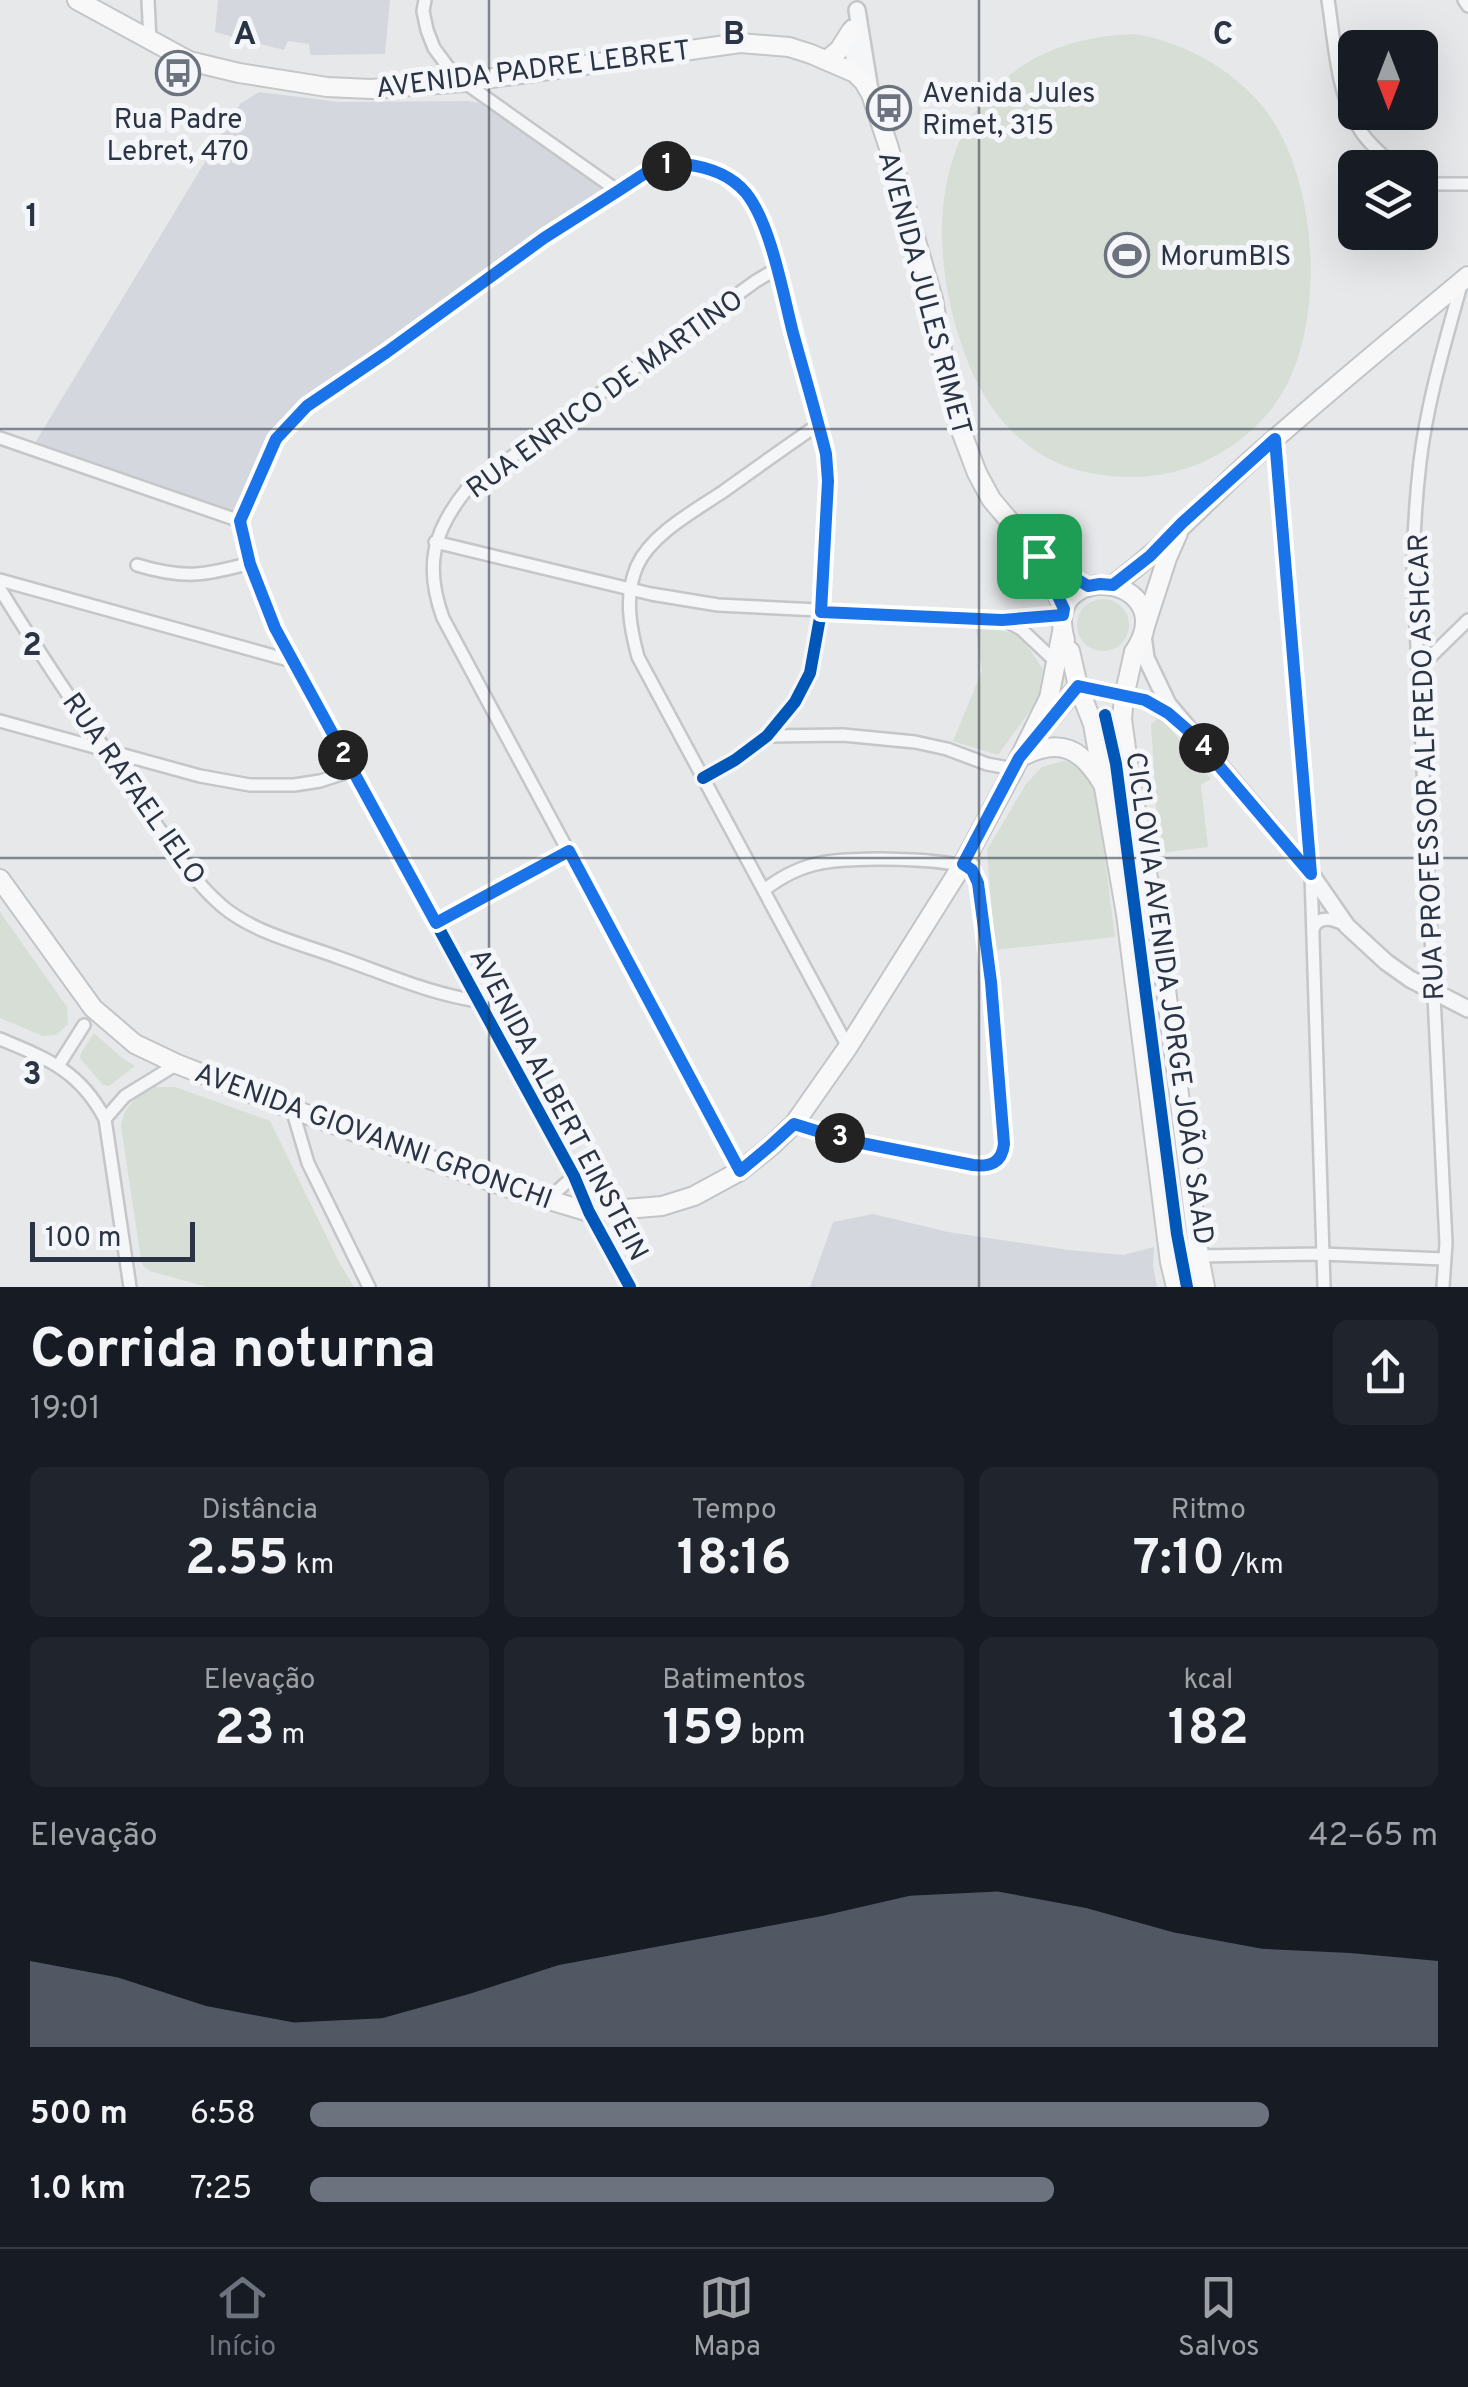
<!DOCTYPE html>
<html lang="pt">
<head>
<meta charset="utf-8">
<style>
	:root { --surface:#171b24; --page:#20242c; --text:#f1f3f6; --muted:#9ea1a6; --line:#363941; --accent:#6c737f }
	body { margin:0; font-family:Overpass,sans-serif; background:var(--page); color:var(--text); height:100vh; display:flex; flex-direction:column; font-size:38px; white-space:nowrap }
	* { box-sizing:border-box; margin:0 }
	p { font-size:32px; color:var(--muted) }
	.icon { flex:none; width:55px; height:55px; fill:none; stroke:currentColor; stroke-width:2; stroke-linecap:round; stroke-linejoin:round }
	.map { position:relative; height:1287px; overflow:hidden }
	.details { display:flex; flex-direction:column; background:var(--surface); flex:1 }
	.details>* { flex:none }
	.needle { width:65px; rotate:180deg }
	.tools { position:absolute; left:1338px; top:30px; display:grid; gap:20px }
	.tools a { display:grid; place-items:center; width:100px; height:100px; border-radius:15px; background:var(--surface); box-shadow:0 10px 40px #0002; font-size:50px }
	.scale { position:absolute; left:30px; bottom:25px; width:165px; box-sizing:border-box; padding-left:10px; border:5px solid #2b3445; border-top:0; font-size:28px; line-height:35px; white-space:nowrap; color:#2b3445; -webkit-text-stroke:8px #f4f6f9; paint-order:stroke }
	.pin { position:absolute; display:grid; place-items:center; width:85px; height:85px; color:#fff; margin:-42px; border-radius:20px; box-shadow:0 5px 15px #0006 }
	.km { position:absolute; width:50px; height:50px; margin:-25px; border-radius:50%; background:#222; color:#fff; font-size:28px; line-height:50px; text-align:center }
	.round { display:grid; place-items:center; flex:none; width:105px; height:105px; border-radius:15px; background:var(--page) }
	.headline { display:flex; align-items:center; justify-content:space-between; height:170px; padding:0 30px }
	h1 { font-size:55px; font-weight:700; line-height:75px }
	.figures { display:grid; grid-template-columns:repeat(3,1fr); gap:15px; height:170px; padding:10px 30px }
	.figures div { display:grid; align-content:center; border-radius:15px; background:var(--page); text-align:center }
	.figures b { font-size:50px; font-weight:700 }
	.figures small { font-size:28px; font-weight:400 }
	.figures p { font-size:28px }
	.chart { height:280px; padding:20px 30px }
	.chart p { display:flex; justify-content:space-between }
	.chart svg { width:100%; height:180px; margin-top:10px; fill:var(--accent); opacity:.7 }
	ul { padding:0 30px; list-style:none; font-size:32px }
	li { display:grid; grid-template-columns:160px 120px 1fr; align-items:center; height:75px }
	li i { height:25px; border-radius:12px; background:var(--accent) }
	.menu { display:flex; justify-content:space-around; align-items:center; height:140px; border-top:2px solid var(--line); background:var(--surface); font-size:28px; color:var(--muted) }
	.menu a { display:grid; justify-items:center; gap:5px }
	.menu .current { color:var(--accent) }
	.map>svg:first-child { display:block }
	.built { fill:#d4d7dd }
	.green { fill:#d6ded6 }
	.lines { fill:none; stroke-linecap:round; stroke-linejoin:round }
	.minor-casing { stroke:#c4c6c8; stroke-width:16 }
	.tertiary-casing { stroke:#c4c6c8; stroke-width:20 }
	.secondary-casing { stroke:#c4c6c8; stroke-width:22 }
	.primary-casing { stroke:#c2c5c8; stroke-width:22 }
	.minor { stroke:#f5f6f7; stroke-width:11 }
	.tertiary { stroke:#f5f6f7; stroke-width:15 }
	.secondary { stroke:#f8f8f8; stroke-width:18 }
	.primary { stroke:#f8f8f8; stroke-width:18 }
	.cycleway-casing { stroke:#f4f6f9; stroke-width:19 }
	.cycleway { stroke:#0057b8; stroke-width:12 }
	.route-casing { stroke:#fff; stroke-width:20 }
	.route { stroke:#1a73e8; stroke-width:12 }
	.grid { fill:none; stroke:#2b3445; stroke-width:2.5; stroke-opacity:0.55 }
	.labels { text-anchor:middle; stroke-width:10; stroke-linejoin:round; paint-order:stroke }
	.street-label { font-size:28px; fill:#2b3445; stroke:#f4f6f9 }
	.poi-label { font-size:28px; fill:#2b3445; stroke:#f4f6f9; text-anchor:start }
	.grid-label { font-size:32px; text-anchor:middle; font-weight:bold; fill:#2b3445; stroke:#f4f6f9; stroke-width:10; stroke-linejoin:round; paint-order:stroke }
</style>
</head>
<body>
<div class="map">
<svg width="1468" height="1287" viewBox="0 0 1468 1287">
	<rect width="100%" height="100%" fill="#e6e8ea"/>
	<!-- built -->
	<g class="built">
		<polygon points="218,0 390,0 385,54 310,55 309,44 288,41 284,50 215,32"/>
		<polygon points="259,92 339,102 468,101 479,103 607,186 479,276 298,412 236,516 35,443 240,104"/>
		<polygon points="873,1214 948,1232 1069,1250 1123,1255 1154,1247 1153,1266 1157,1287 810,1287 833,1222"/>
	</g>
	<!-- green -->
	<g class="green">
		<path d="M1135,34C1185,43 1231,68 1263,107C1321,178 1330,342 1268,413C1235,452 1187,476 1136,477C1104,477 1070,472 1042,455C990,423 966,368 952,312C917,168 973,39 1135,34Z"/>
		<circle cx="1103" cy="625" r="26"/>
		<path d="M976,629C1019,630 1019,633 1043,669L1037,701L998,755L953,741L982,671Z"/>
		<polygon points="1161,717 1211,779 1201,785 1208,847 1159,853 1151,724"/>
		<polygon points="1067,760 1088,772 1096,791 1115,937 995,950 987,850 1026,784 1042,767"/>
		<polygon points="0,912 67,1007 68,1024 56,1035 43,1036 0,1018"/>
		<polygon points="94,1033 121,1057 135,1066 109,1086 103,1085 80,1058 81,1053"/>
		<path d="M155,1087H175L270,1121L339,1262L354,1287H207L150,1271L143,1266L141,1259L121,1126C124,1106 137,1095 155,1087Z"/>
	</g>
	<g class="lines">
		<defs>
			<g id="minor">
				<polyline points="148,0 150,41"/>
				<polyline points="425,0 423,11 427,30 434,48 454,75 618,191"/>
				<path d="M1328,0C1335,43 1336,96 1362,133C1371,146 1385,157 1396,168"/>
				<polyline points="1464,0 1468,6"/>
				<polyline points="1420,179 1437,184 1468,184"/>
				<path d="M819,424C787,446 756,468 724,491C696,510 651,534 637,566C624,596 630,627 638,657L848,1047"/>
				<polyline points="0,438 240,521"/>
				<polyline points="1275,439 1311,874 1324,1287"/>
				<polyline points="435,542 651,594 718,605 1002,619 1063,615"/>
				<path d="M137,565C183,579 204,576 250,563"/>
				<polyline points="0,580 292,661"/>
				<path d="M0,589C41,656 85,721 130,785C159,826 184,873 222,906C254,933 302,944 340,958C386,974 430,994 478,1001"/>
				<polyline points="1002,619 1021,629 1056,662"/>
				<polyline points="1420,667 1468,620"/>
				<polyline points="0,721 200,776 250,785 294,785 320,781 351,771"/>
				<polyline points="768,736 843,735 915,742 947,749 987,764 1014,769"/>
				<path d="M764,890C781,877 799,867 821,863C847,857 951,857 972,870L982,900L1004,1144C1002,1163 990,1167 973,1165L846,1140L794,1124"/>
				<polyline points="436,923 569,851"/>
				<path d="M1313,929C1319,913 1336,920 1347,926"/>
				<path d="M0,1039C48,1059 80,1071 105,1119L130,1287"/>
				<polyline points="58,1066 84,1025"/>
				<polyline points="292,1109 308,1163 369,1287"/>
				<polyline points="105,1119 125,1096 177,1064"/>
				<path d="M740,1171L443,618C424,566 433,531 467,489L756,281L778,268"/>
				<polyline points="548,1199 574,1176"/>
				<polyline points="1199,1256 1322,1254 1444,1259"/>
				<polyline points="630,1287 589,1212 574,1176 275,628 250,563 240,521 276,439 307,406 383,355 544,239 644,174 670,165 684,164 699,166 720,172 746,194 758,213 778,268 819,424 826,453 828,481 821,612 810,673 795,702 767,736 735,760 703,778"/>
				<path d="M1443,1287L1446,1243L1413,564C1414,530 1416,496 1420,462C1427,402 1445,343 1461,285"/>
			</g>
			<g id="tertiary">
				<polyline points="857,10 870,90"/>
				<polyline points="852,28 855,73"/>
				<polyline points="1143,635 1146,658 1168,704 1311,874 1347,926 1386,962 1410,979 1468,1009"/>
				<polyline points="1078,686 1145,700 1172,716"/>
			</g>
			<g id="secondary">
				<polyline points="77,0 189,61 239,73 327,87 371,89 464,82 740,43 789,47 811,54 855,73 864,82 871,94 888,145 933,299 948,384 960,428 977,473 991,499 1039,556 1064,609"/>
				<polyline points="827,60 839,50 851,31"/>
				<polyline points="1040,556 1088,587"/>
				<polyline points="1070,651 1078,686 1093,724 1126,914 1170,1262 1176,1287"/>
				<polyline points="1134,652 1124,697 1122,719 1129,771 1162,957 1199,1256 1205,1287"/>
			</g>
			<g id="primary">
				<path d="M1113,585C1163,549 1205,502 1250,461C1321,397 1395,337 1468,276"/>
				<polyline points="1145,626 1167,558 1178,533"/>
				<path d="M1065,640C1040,555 1185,576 1134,652"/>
				<polyline points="1044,726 1078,686"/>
				<path d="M1019,758C1060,736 1082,748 1104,786"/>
				<polyline points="0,879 93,1008 135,1044 177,1064 292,1109 506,1187 589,1212 662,1206 694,1196 740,1171 771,1146 794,1124 848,1047 963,864 1014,769 1049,698 1062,632"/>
			</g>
		</defs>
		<!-- minor casing -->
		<use href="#minor" class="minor-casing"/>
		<!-- tertiary casing -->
		<use href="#tertiary" class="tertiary-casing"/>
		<!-- secondary casing -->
		<use href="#secondary" class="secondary-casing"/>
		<!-- primary casing -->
		<use href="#primary" class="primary-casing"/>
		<!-- minor -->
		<use href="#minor" class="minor"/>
		<!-- tertiary -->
		<use href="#tertiary" class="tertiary"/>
		<!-- secondary -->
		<use href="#secondary" class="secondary"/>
		<!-- primary -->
		<use href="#primary" class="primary"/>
		<defs>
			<g id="cycleway">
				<polyline points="1105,715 1116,764 1177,1234 1187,1287"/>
				<polyline points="630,1287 589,1212 574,1176 275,628 250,563 240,521 276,439 307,406 383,355 544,239 644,174 670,165 684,164 699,166 720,172 746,194 758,213 778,268 819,424 826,453 828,481 821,612 810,673 795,702 767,736 735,760 703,778"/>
			</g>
		</defs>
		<!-- cycleway casing -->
		<use href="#cycleway" class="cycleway-casing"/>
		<!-- cycleway -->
		<use href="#cycleway" class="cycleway"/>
	</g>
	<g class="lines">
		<defs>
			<path id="route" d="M684,164C708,167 730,174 746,193C771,224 783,294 793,333C804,373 816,413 826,454L828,481L821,612L1002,620L1063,615L1064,609L1039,556L1088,586L1100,584L1113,585L1150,556L1182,523L1275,439L1311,874L1190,732L1168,713L1145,700L1078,686L1019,758L963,864L972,870L978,883L991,982L1004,1144C1002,1163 990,1167 973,1165L846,1140L794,1124L770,1146L740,1171L569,851L436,923L275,628L250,564L240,521L276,439L307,406L387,352L544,238L618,191L644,174L670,165Z"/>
		</defs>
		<!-- route casing -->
		<use href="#route" class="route-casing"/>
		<!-- route -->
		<use href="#route" class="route"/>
	</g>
	<!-- grid -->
	<path class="grid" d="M489,0V1287M979,0V1287M0,429H1468M0,858H1468"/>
	<!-- icons -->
	<defs>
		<symbol id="bus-ring" viewBox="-11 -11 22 22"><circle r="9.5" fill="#f4f6f9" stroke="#6c737f" stroke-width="1.5"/><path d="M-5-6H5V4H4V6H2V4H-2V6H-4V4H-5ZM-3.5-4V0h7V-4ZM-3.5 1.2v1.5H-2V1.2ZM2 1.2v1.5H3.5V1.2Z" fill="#6c737f"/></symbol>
		<symbol id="stadium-ring" viewBox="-11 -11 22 22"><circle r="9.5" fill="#f4f6f9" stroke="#6c737f" stroke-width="1.5"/><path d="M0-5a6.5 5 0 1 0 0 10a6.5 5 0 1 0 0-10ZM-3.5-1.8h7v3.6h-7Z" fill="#6c737f"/></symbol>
	</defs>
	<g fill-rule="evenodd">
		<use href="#bus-ring" x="153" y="48" width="50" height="50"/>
		<use href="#bus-ring" x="864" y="83" width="50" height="50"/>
		<use href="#stadium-ring" x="1102" y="230" width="50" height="50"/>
	</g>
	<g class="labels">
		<!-- street labels -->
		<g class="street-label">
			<text transform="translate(533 68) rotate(-7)" y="10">AVENIDA PADRE LEBRET</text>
			<text transform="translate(926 293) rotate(75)" y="10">AVENIDA JULES RIMET</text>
			<text transform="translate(604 393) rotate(-36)" y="10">RUA ENRICO DE MARTINO</text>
			<text transform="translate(1425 767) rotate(-92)" y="10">RUA PROFESSOR ALFREDO ASHCAR</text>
			<text transform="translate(135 788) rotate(55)" y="10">RUA RAFAEL IELO</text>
			<text transform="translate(1171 998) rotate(82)" y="10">CICLOVIA AVENIDA JORGE JOÃO SAAD</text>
			<text transform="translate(560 1104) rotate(62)" y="10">AVENIDA ALBERT EINSTEIN</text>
			<text transform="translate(374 1135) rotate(20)" y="10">AVENIDA GIOVANNI GRONCHI</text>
		</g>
		<!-- poi labels -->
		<g class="poi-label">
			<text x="922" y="102">Avenida Jules<tspan x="922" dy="32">Rimet, 315</tspan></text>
			<text x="178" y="128" text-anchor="middle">Rua Padre<tspan x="178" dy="32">Lebret, 470</tspan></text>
			<text x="1160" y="265">MorumBIS</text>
		</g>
	</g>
	<g class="grid-label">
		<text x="245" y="44">A</text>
		<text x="734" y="44">B</text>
		<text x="1223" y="44">C</text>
		<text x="32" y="226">1</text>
		<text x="32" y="655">2</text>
		<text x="32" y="1084">3</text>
	</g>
</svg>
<div class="tools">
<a><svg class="needle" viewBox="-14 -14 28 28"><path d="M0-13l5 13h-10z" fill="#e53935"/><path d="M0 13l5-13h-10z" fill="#9ea1a6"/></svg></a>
<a><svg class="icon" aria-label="layers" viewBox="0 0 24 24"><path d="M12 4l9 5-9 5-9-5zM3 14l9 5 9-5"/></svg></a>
</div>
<div class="scale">100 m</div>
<div class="pin" style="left:1039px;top:556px;background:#1e9e55"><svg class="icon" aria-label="arrive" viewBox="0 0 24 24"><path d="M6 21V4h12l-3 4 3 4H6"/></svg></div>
<b class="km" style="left:667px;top:166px">1</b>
<b class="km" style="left:343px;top:755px">2</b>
<b class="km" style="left:840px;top:1138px">3</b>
<b class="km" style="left:1204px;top:748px">4</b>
</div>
<section class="details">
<div class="headline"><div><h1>Corrida noturna</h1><p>19:01</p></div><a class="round"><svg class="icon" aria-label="share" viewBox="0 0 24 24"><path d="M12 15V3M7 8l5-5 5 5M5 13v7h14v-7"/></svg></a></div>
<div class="figures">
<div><p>Distância</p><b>2.55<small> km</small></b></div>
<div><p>Tempo</p><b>18:16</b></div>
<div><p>Ritmo</p><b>7:10<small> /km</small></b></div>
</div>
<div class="figures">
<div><p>Elevação</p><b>23<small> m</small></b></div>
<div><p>Batimentos</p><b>159<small> bpm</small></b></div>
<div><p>kcal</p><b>182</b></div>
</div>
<div class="chart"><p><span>Elevação</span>42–65 m</p>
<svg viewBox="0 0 160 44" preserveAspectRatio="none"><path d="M0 44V23L10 27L20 34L30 38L40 37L50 31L60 24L70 20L80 16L90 12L100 7L110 6L120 10L130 16L140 20L150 21L160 23V44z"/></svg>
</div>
<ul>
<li><b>500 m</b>6:58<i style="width:85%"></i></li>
<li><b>1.0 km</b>7:25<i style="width:66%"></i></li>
</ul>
</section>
<nav class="menu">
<a class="current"><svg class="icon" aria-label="home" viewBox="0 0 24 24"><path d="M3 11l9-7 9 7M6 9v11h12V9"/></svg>Início</a>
<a><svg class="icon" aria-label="map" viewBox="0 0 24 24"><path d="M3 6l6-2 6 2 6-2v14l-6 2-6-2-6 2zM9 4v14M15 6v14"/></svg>Mapa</a>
<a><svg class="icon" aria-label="saved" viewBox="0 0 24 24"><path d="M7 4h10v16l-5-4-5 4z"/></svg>Salvos</a>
</nav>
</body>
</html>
